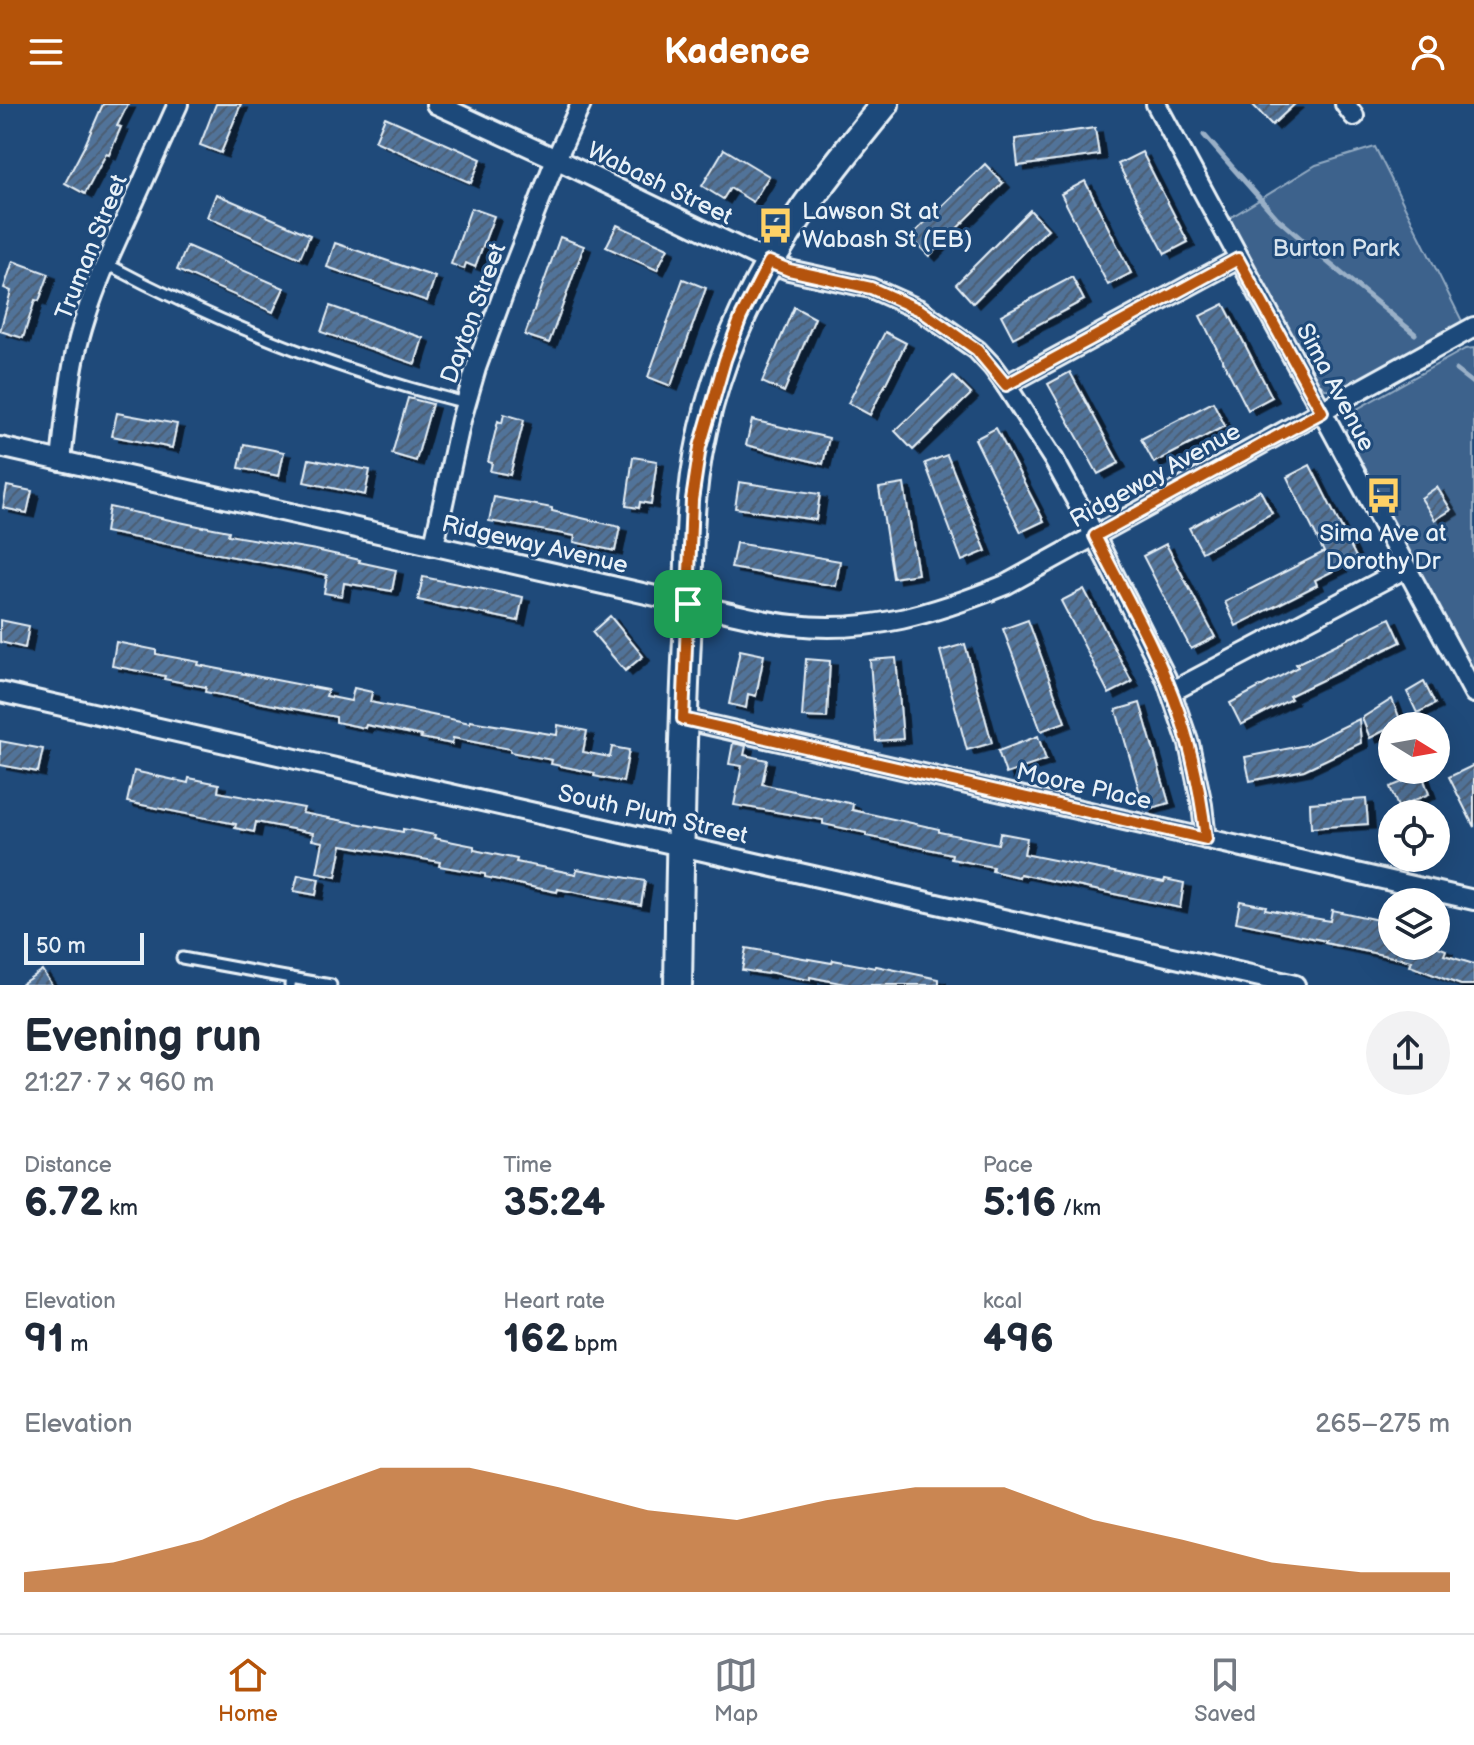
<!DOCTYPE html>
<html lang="en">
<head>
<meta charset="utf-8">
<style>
	:root { --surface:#fff; --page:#f2f2f3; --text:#1f2937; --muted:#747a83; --line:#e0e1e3; --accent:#b45309 }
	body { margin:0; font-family:"Balsamiq Sans",sans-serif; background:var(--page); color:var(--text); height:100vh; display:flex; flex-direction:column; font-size:30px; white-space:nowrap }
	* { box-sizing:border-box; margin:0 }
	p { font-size:26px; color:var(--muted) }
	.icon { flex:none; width:44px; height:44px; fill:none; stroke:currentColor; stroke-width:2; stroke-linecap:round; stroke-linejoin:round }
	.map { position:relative; height:881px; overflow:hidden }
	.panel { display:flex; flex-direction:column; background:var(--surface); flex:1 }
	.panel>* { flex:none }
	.needle { width:52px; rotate:101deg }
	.tools { position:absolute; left:1378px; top:608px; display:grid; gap:16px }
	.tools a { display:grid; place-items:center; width:72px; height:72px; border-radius:50%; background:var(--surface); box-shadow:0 8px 32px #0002; font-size:40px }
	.scale { position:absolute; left:24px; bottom:20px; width:120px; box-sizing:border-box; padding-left:8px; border:4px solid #e8f1f8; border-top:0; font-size:22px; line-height:28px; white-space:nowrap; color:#e8f1f8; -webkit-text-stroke:6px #1f4a7a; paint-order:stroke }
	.pin { position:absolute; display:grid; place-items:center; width:68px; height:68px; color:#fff; margin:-34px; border-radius:16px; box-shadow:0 4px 12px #0006 }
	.round { display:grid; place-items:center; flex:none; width:84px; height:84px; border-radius:42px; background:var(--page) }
	.overview { display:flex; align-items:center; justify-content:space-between; height:136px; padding:0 24px }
	h1 { font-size:44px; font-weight:600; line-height:60px }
	.metrics { display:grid; grid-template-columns:repeat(3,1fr); gap:12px; height:136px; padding:8px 24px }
	.metrics div { display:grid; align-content:center }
	.metrics b { font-size:40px; font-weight:600 }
	.metrics small { font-size:22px; font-weight:400 }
	.metrics p { font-size:22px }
	.chart { height:224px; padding:16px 24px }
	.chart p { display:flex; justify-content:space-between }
	.chart svg { width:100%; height:144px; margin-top:8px; fill:var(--accent); opacity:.7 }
	header { display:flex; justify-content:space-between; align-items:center; height:104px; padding:0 24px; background:var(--accent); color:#fff; font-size:36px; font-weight:600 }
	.menu { display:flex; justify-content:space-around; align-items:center; height:112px; border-top:2px solid var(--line); background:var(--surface); font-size:22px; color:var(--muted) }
	.menu a { display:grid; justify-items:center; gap:4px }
	.menu .active { color:var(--accent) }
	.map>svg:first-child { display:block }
	.green { fill:#3c628c; stroke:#92aac2; stroke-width:2 }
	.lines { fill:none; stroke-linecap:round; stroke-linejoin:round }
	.stream { stroke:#9ab0c7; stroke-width:5 }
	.building { fill:url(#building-hatch); stroke:#e8f1f8; stroke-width:2; filter:url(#shadow) }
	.lane-casing { stroke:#e8f1f8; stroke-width:15 }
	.street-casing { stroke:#e8f1f8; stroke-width:24 }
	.secondary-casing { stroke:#e8f1f8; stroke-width:32 }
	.lane { stroke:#1f4a7a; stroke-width:9 }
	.street { stroke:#1f4a7a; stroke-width:18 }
	.secondary { stroke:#1f4a7a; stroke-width:26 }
	.route-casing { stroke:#fff; stroke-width:16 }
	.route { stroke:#b45309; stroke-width:10 }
	.labels { text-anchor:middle; stroke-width:6; stroke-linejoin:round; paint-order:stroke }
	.street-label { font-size:24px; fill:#e8f1f8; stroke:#1f4a7a }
	.poi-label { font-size:24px; fill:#e8f1f8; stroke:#1f4a7a; text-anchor:start }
	.park-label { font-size:24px; fill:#d7e3ed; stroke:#1f4a7a }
</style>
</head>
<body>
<header><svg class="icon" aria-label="menu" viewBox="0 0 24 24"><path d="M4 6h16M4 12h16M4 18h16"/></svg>Kadence<svg class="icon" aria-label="person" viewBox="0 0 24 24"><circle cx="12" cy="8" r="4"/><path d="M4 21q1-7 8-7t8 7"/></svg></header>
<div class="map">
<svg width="1474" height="881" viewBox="0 0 1474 881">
	<defs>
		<pattern id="building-hatch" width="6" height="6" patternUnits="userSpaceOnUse" patternTransform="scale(2)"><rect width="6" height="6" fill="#517399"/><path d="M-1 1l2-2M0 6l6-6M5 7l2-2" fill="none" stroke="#4c5e72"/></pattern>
		<filter id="shadow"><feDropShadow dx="7" dy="4.5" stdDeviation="0" flood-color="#0009"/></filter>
	</defs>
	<rect width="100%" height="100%" fill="#1f4a7a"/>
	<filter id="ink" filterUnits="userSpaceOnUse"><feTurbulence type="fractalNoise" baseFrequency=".0125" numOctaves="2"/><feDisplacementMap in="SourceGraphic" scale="16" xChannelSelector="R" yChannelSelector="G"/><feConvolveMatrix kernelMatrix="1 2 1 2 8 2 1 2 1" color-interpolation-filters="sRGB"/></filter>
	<g filter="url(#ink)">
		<!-- green -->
		<g class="green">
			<polygon points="1375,43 1464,221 1346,286 1325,285 1316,277 1228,115 1316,61"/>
			<polygon points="1474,244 1474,569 1345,333 1350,309 1465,245"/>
		</g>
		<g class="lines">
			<!-- stream -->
			<g class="stream">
				<polyline points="1204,31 1277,114 1330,160 1415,230"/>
				<polyline points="1456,266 1474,280"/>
			</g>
		</g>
		<!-- building -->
		<g class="building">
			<polygon points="103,0 128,0 117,22 121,23 109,51 106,50 85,90 65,79 85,41"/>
			<polygon points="216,0 241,0 221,49 200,41"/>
			<polygon points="1252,0 1295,0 1272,21"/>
			<polygon points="385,13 481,55 471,79 375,37"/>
			<polygon points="1095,24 1099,51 1018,62 1015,35"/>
			<polygon points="724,45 769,72 753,98 730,84 723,95 702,82"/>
			<polygon points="1142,48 1188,138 1165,150 1118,60"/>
			<polygon points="985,60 1003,79 929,152 910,133"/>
			<polygon points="1085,77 1131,169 1108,181 1061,90"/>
			<polygon points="216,90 310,131 300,154 207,113"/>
			<polygon points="471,104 494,112 475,163 466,159 464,165 451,160"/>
			<polygon points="1030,106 1048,125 973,199 956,180"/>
			<polygon points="617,121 668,144 657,166 606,143"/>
			<polygon points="560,133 584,142 549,239 525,231"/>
			<polygon points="335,139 435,173 427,197 327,163"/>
			<polygon points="187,142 284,184 273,208 177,166"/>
			<polygon points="13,157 49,170 39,197 35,196 23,234 0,227 11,187 4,184"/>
			<polygon points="1072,173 1084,196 1013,234 1001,211"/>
			<polygon points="683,175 706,184 671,282 648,273"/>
			<polygon points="1224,200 1272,293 1248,306 1200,212"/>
			<polygon points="330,202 423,234 415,260 321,228"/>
			<polygon points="794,203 815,214 784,288 762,278"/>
			<polygon points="885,228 906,239 870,311 848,299"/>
			<polygon points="1070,268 1119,359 1098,370 1048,280"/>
			<polygon points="953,272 971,290 913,346 895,327"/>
			<polygon points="408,294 432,300 416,357 392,350"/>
			<polygon points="1213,298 1225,322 1154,359 1141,335"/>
			<polygon points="117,309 177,320 172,344 112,332"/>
			<polygon points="504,310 524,316 510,371 490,367 492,359 488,358 498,317 502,319"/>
			<polygon points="752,316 829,334 823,360 746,341"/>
			<polygon points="996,324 1044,417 1021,428 975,335"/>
			<polygon points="244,340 284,348 279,372 239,364"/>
			<polygon points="947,351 986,447 962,457 925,359"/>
			<polygon points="633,353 657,357 651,400 640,398 639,404 626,402"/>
			<polygon points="309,355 370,366 365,391 304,378"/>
			<polygon points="1310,361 1357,455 1315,476 1317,481 1236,522 1225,498 1324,448 1287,373"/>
			<polygon points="739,378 820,390 816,416 735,404"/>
			<polygon points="904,380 918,470 893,474 879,384"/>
			<polygon points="7,382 32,387 27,409 3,404"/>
			<polygon points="1437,383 1451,406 1435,416 1421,394"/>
			<polygon points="1260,386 1272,409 1202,448 1189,424"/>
			<polygon points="494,393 552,404 552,407 620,423 615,447 574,438 575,432 489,417"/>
			<polygon points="109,403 203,423 203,422 229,427 228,431 316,446 360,456 359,458 396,466 392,487 344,479 342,492 324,489 327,471 105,428"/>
			<polygon points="736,439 840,457 836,482 731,464"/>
			<polygon points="1166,440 1215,533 1191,545 1143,452"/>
			<polygon points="423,473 523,493 518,517 418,496"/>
			<polygon points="1084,485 1132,578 1109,590 1061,497"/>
			<polygon points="610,512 643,552 625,567 592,528"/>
			<polygon points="1390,514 1401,538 1289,592 1291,595 1241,621 1230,599 1298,563 1296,560"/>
			<polygon points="0,516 29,522 25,544 0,538"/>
			<polygon points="1028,516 1065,618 1041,627 1003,525"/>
			<polygon points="116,538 156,546 156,550 199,558 198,561 328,586 326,592 351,597 354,584 372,588 370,598 470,619 470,617 557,631 558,621 587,627 583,648 610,653 612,643 629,646 623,678 594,672 595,669 551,660 552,656 510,648 510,645 453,634 452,640 421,634 422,632 366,621 365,624 336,618 336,613 205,588 206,583 164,575 165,572 112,562"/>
			<polygon points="965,540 992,639 967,646 940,547"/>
			<polygon points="740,546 764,551 756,592 748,590 746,604 729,600"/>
			<polygon points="896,554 903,635 876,637 870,556"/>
			<polygon points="806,555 830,557 827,614 802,613"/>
			<polygon points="1424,578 1435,600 1417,609 1407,588"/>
			<polygon points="1392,595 1401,618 1370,634 1362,614"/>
			<polygon points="1140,599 1169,699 1145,706 1116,606"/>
			<polygon points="1359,615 1361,639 1304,666 1250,677 1245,653 1306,641"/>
			<polygon points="1038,632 1046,656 1006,670 998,647"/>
			<polygon points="0,637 43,645 38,668 0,661"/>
			<polygon points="733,639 746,642 744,651 767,656 762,680 853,700 852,706 939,725 939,728 998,740 1000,729 1027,734 1024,750 1164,778 1165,775 1184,779 1180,804 1020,770 1019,773 992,767 993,763 951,755 952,750 866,732 866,729 823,720 823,716 734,701 742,662 729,660"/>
			<polygon points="1474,661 1474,723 1449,673"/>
			<polygon points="134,667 188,679 189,674 219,680 218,688 304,704 302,709 403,728 403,725 435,731 434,734 474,742 474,746 517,755 516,758 576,770 577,765 645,777 641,801 558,785 557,788 527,782 485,773 485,770 439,762 440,758 342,741 336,773 317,769 323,738 312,736 313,729 256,718 254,728 235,724 236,720 127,698"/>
			<polygon points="1422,670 1429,690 1398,703 1390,683"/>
			<polygon points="1366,695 1368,720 1311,724 1310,699"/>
			<polygon points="298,771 319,775 316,791 294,787"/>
			<polygon points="1240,797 1266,802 1265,805 1330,817 1332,806 1392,819 1392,842 1436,842 1446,846 1444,851 1474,860 1474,881 1461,881 1450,877 1410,862 1412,857 1325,839 1326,837 1236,818"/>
			<polygon points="746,844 832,859 833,856 875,864 876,862 939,875 939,881 850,881 810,873 810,876 768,868 767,870 742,866"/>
			<polygon points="42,866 52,881 20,881"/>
		</g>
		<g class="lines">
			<defs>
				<g id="lane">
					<path d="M105,159C219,220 341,268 466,299"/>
					<polyline points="182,854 291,874"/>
					<polyline points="290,881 291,874 331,881"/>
				</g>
				<g id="street">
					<polyline points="436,0 556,55 769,158 789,166 871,184 920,206 977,246 992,262 1006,281 1054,356 1082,407 1166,574 1189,640 1202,701 1206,735"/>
					<polyline points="1156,0 1474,589"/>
					<polyline points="1345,0 1354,12"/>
					<polyline points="1006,281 1238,155"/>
					<path d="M0,343L726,508C748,513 771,519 793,521C869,530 936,509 1005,481L1474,223"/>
					<path d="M61,357C65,322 68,286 75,252C81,223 91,195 102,168L178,0"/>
					<polyline points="434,441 461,316 476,264 505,185 556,55 581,0"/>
					<polyline points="0,588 1295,881"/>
					<polyline points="1171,588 1406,464"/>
					<polyline points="683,615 1474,796"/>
				</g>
				<path id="secondary" d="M678,881C680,766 681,651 687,536C689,489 688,443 692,397C698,333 716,268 743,210C780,129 829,69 885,0"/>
			</defs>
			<!-- lane casing -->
			<use href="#lane" class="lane-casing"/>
			<!-- street casing -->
			<use href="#street" class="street-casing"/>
			<!-- secondary casing -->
			<use href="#secondary" class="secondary-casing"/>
			<!-- lane -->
			<use href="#lane" class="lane"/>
			<!-- street -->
			<use href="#street" class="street"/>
			<!-- secondary -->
			<use href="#secondary" class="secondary"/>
		</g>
	</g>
	<g class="lines" filter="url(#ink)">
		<defs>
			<path id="route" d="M1238,155L1322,308L1095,432C1124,490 1158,547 1179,609C1193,650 1201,692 1206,735L683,615L692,396L700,343L725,256L741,213L769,158L789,166L871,184L920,206L977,246L1006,281Z"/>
		</defs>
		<!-- route casing -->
		<use href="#route" class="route-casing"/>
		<!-- route -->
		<use href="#route" class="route"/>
	</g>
	<!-- icons -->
	<defs>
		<symbol id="bus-bare" viewBox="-9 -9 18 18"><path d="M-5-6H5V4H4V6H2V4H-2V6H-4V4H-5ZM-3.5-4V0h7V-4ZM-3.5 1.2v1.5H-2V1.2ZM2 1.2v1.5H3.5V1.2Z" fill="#ffd166" stroke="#1f4a7a" stroke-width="2.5" paint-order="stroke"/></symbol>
	</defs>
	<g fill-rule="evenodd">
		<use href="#bus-bare" x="750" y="96" width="51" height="51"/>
		<use href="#bus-bare" x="1358" y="366" width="51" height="51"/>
	</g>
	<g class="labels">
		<!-- street labels -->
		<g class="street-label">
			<text transform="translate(660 79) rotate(26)" y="8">Wabash Street</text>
			<text transform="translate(91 143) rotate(-68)" y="8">Truman Street</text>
			<text transform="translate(473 209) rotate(-70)" y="8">Dayton Street</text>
			<text transform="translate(1336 283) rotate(62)" y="8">Sima Avenue</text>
			<text transform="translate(1155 371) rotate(-29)" y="8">Ridgeway Avenue</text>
			<text transform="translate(535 440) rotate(13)" y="8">Ridgeway Avenue</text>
			<text transform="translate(1084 682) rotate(13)" y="8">Moore Place</text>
			<text transform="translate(653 710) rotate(13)" y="8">South Plum Street</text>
		</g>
		<!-- poi labels -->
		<g class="poi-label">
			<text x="802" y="115">Lawson St at<tspan x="802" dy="28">Wabash St (EB)</tspan></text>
			<text x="1383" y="437" text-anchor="middle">Sima Ave at<tspan x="1383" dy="28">Dorothy Dr</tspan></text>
		</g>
		<!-- park labels -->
		<g class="park-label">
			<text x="1336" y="152">Burton Park</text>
		</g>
	</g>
</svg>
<div class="tools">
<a><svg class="needle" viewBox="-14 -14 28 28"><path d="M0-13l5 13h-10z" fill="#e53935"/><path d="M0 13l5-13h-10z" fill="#747a83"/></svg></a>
<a><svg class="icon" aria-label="locate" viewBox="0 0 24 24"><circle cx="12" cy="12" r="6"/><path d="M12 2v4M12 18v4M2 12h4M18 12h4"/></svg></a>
<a><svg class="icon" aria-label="layers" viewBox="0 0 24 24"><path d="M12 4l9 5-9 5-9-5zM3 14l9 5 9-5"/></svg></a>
</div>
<div class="scale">50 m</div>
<div class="pin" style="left:688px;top:500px;background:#1e9e55"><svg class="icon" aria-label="arrive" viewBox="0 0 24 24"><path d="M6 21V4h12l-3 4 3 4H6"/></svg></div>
</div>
<section class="panel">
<div class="overview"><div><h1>Evening run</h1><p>21:27 · 7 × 960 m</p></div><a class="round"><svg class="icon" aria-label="share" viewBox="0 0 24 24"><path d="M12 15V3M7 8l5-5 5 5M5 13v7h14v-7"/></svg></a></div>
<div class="metrics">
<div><p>Distance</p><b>6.72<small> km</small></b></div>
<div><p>Time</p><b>35:24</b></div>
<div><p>Pace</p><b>5:16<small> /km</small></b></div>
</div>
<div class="metrics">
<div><p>Elevation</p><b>91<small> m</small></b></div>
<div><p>Heart rate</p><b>162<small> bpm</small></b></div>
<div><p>kcal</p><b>496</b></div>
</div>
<div class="chart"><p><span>Elevation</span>265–275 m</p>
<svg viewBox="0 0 160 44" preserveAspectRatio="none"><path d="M0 44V38L10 35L20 28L30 16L40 6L50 6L60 12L70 19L80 22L90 16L100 12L110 12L120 22L130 28L140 35L150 38L160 38V44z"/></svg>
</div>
</section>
<nav class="menu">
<a class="active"><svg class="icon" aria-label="home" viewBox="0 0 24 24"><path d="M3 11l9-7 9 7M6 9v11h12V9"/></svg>Home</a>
<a><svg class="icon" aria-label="map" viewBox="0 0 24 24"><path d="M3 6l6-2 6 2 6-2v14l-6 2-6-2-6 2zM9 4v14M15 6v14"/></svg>Map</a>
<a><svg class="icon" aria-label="saved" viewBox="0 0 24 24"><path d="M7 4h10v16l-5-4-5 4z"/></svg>Saved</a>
</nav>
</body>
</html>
